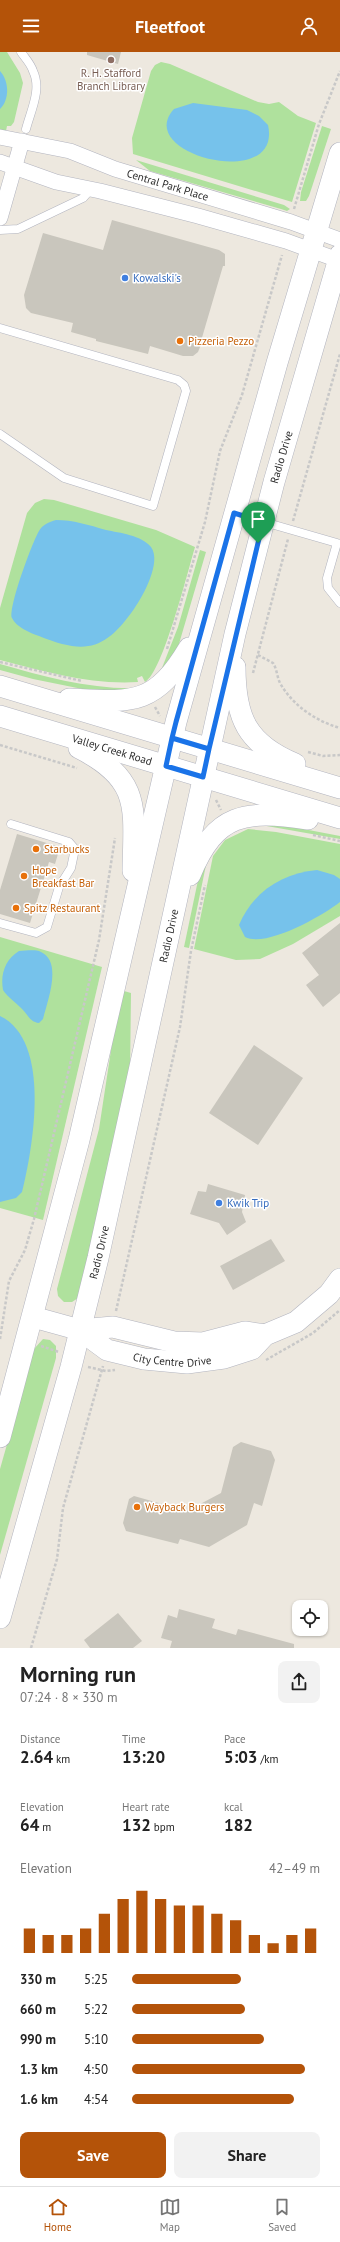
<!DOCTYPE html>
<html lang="en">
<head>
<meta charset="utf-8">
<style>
	:root { --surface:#fff; --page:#f2f2f2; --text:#222; --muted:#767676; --line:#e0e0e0; --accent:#b45309 }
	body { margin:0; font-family:"PT Sans",sans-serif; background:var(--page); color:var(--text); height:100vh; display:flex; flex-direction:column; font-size:15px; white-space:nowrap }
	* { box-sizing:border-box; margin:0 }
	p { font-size:13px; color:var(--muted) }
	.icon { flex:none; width:22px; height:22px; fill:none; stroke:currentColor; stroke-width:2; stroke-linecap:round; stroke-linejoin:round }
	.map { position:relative; height:1596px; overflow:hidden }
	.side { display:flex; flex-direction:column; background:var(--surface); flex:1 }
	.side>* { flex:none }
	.fabs { position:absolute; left:292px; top:1548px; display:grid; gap:8px }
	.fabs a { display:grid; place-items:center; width:36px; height:36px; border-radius:8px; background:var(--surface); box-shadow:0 1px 3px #0004; font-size:20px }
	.pin { position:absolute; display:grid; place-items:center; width:34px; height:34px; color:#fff; margin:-41px -17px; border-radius:50% 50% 50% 0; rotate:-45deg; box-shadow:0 0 4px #0007 }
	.pin .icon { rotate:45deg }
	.round { display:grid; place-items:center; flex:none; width:42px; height:42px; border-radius:8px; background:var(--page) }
	.head { display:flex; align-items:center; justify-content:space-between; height:68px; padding:0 20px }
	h1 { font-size:22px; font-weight:600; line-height:30px }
	.stats { display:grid; grid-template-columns:repeat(3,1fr); gap:6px; height:68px; padding:4px 20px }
	.stats div { display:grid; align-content:center }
	.stats b { font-size:17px; font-weight:600 }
	.stats small { font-size:11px; font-weight:400 }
	.stats p { font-size:11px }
	.chart { height:112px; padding:8px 20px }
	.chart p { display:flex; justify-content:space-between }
	.chart svg { width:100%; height:72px; margin-top:4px; stroke:var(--accent); stroke-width:6 }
	.button { display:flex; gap:8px; margin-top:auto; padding:8px 20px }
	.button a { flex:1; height:46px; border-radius:8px; background:var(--accent); color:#fff; font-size:16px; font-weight:600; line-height:46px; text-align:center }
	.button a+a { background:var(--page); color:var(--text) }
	ul { padding:0 20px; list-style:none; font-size:13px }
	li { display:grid; grid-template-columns:64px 48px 1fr; align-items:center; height:30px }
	li i { height:10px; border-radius:5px; background:var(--accent) }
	header { display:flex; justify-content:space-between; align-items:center; height:52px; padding:0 20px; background:var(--accent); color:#fff; font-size:18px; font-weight:600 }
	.dock { display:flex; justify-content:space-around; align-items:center; height:56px; border-top:1px solid var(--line); background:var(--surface); font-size:11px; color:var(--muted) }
	.dock a { display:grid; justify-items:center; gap:2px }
	.dock .selected { color:var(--accent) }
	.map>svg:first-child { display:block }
	.green { fill:#afe19d }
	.water { fill:#76c2eb }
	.building { fill:#c9c6bd }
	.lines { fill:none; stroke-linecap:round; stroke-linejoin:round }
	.lane-casing { stroke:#b2b4bf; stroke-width:9 }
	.street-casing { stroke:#b2b4bf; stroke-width:16 }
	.secondary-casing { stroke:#b2b4bf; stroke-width:22 }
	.path { stroke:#c8c8c8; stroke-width:2.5; stroke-dasharray:3 2; stroke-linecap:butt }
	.lane { stroke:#fff; stroke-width:8 }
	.street { stroke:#fff; stroke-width:15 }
	.secondary { stroke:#fff; stroke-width:21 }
	.route-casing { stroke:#fff; stroke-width:8 }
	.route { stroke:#1a73e8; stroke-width:5 }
	.education-dot { fill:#8d6e63; stroke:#fff; stroke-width:1.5 }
	.shop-dot { fill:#3f7fe0; stroke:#fff; stroke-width:1.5 }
	.food-dot { fill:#e8710a; stroke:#fff; stroke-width:1.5 }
	.labels { text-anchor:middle; stroke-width:3; stroke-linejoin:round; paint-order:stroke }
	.education-label { font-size:11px; fill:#785e54; stroke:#fff }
	.street-label { font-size:11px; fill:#2c2c2c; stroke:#fff }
	.shop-label { font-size:11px; fill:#366cbe; stroke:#fff; text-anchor:start }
	.food-label { font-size:11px; fill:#c56008; stroke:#fff; text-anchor:start }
</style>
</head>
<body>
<header><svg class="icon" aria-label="menu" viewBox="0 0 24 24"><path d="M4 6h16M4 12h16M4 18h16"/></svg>Fleetfoot<svg class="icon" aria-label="person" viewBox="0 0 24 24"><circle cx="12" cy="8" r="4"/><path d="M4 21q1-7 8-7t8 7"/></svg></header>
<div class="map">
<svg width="340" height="1596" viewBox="0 0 340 1596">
	<rect width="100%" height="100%" fill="#ede8df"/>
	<!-- green -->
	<g class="green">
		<polygon points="0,0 7,0 20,21 23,31 14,70 11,74 7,74 6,79 0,78"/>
		<polygon points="161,10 170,12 258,50 269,52 279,50 298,64 316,71 292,150 133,102 132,86 151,19 155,13"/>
		<polygon points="322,74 331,77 309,144 306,149 300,149 301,140"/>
		<polygon points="136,108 284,153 290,157 287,159 281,157 150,119"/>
		<path d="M44,447L54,448L156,478L195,495C188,518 163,620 145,630L142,624L137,626L138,630C92,633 45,620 0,608V556L27,461L35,451Z"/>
		<polygon points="200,498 206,500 176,602 160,621 178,575"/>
		<path d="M0,612C46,625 92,638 140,636L107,642L33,627L0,618Z"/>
		<polygon points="272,771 340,784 340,787 261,773"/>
		<polygon points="248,777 276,780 340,792 340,864 293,892 260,907 236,908 194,897 213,804 225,788"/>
		<polygon points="207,808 189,896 184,895 201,814"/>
		<polygon points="0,885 102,915 43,1168 0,1156"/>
		<polygon points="124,939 131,941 130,1023 78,1246 72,1250 64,1250 58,1244 57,1237 99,1077 115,972"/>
		<polygon points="43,1287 50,1288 56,1294 56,1306 0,1503 0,1417 34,1297"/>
	</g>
	<!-- water -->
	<g class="water">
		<path d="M0,19C9,29 10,47 0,57Z"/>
		<path d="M193,51L247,58L259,64L268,73C283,140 132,103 174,57Z"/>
		<path d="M56,468C73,468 89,473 106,478C120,481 141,483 151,495C162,510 143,544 134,557C105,598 86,603 39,584C30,581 16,575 12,566C8,556 32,491 39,479C42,473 49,470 56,468Z"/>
		<path d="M317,818L334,823L340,827V850C322,864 266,896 245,885L239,873C253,840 282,821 317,818Z"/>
		<path d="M19,899C26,899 35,897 41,900C63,910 47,950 43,967L39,971C30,970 28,963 23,958C17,951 7,945 3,938C0,921 6,907 19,899Z"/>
		<path d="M0,964C52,989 33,1095 22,1140L16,1146L0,1150Z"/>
	</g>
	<!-- building -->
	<g class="building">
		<polygon points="87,0 121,0 118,12 87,3"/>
		<polygon points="112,168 219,198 225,202 225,214 223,214 201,289 202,290 198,300 193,304 183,304 150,294 148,302 96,289 96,287 71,280 73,271 31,261 26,256 24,243 43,181 103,198"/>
		<polygon points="17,782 60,795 55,812 49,810 30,871 0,862 0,838"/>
		<polygon points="340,871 340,941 323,955 306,933 319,923 302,901"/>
		<polygon points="254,993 303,1026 258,1093 209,1061"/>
		<polygon points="208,1132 245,1143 242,1160 246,1170 227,1183 219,1171 190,1162 198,1139 206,1140"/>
		<polygon points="271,1187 285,1209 233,1238 220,1214"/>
		<polygon points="241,1390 271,1399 275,1408 262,1454 254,1451 247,1473 209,1495 180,1487 178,1492 126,1479 123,1471 129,1447 134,1444 187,1459 221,1441 233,1395"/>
		<polygon points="179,1557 215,1567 212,1576 236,1583 238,1577 294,1592 294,1596 170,1596 172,1589 161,1586 168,1563 177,1566"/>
		<polygon points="118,1561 142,1589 133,1596 90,1596 84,1588"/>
	</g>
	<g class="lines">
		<defs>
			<g id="lane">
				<path d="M21,0C25,6 31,12 33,19C42,37 31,58 26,77"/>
				<polyline points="0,178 18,177 83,146 90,138"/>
				<polyline points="0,276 178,328 184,333 186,339 153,454 64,426 0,382"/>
				<polyline points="236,462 337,491 327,526 328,536 340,551"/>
				<polyline points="0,871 36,881 47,875 59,835 71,816 75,797 69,790 11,772"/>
			</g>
			<g id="street">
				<path id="s1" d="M0,85L70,99L115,117L291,170L340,188"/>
				<polyline points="0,110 56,130 100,139 198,164 286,189 338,208"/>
				<polyline points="0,166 22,89"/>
			</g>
			<g id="secondary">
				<path d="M235,615C235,666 247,692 295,712"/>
				<polyline points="0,634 340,736"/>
				<path d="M69,647C131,650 154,655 189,596"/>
				<path id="s2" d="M0,664L340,766"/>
				<path d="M79,696C142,728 134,756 133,819"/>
				<path d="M190,823C216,760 245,758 308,767"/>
				<polyline points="33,1265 80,1278 113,1275 174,1290 203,1291 245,1280 265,1283"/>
				<path id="s3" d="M80,1278L107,1298L144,1307L187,1311L224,1306L252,1297L265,1283L296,1270L329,1242L340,1227"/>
				<polyline points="0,1385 79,1088 176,670 277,311 340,101"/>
				<path id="s4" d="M0,1566L71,1315L98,1206L235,582L274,430L340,203"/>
			</g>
		</defs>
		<!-- lane casing -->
		<use href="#lane" class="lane-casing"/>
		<!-- street casing -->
		<use href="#street" class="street-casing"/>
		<!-- secondary casing -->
		<use href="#secondary" class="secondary-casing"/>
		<!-- path -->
		<g class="path">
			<polyline points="294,157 319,72 340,19"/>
			<polyline points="293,469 340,302"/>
			<polyline points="167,597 205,470 220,399 242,343 282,203"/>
			<path d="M258,603L273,611C277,617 277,625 280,631C293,654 316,669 340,676"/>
			<polyline points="0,610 82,629"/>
			<polyline points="253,621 288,487"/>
			<polyline points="155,655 160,664"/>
			<polyline points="0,693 77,716"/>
			<polyline points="308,700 323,704 340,703"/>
			<polyline points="216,748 221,758"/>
			<polyline points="313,783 340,789"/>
			<polyline points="116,1259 180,975 191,899 205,833"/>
			<polyline points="0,1287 9,1229 25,1198 34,1167 99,888 115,786"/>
			<polyline points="41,1294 59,1300"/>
			<polyline points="266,1308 313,1281 340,1258"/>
			<polyline points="88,1315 106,1319 115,1318"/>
			<polyline points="31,1596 57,1507 63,1456 103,1314"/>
		</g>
		<!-- lane -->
		<use href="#lane" class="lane"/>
		<!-- street -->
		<use href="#street" class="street"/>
		<!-- secondary -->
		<use href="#secondary" class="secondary"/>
	</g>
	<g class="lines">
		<defs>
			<polyline id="route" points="258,491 209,697 172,686 166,714 203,725 209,697 172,686 176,670 234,461 263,470 258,491"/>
		</defs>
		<!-- route casing -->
		<use href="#route" class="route-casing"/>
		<!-- route -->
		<use href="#route" class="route"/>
	</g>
	<!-- markers -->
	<circle class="education-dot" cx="111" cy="8" r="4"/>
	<g class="shop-dot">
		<circle cx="125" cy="226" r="4"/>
		<circle cx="219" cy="1151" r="4"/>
	</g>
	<g class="food-dot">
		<circle cx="180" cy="289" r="4"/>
		<circle cx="36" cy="797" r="4"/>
		<circle cx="24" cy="824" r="4"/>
		<circle cx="16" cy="856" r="4"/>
		<circle cx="137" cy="1455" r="4"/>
	</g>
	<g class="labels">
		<!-- education labels -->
		<g class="education-label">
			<text x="111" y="25">R. H. Stafford<tspan x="111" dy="13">Branch Library</tspan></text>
		</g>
		<!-- street labels -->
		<g class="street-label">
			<text dy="4" stroke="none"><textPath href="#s1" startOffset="175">Central Park Place</textPath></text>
			<text dy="4" stroke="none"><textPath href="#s4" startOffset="1195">Radio Drive</textPath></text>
			<text dy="4" stroke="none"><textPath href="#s2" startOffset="117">Valley Creek Road</textPath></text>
			<text dy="4" stroke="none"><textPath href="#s4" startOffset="703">Radio Drive</textPath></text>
			<text dy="4" stroke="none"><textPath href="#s4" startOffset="379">Radio Drive</textPath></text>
			<text dy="4" stroke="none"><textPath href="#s3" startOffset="100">City Centre Drive</textPath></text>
		</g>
		<!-- shop labels -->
		<g class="shop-label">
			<text x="133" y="230">Kowalski's</text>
			<text x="227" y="1155">Kwik Trip</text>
		</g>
		<!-- food labels -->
		<g class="food-label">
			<text x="188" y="293">Pizzeria Pezzo</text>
			<text x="44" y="801">Starbucks</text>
			<text x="32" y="822">Hope<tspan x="32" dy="13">Breakfast Bar</tspan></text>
			<text x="24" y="860">Spitz Restaurant</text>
			<text x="145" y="1459">Wayback Burgers</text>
		</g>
	</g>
</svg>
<div class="fabs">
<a><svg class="icon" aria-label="locate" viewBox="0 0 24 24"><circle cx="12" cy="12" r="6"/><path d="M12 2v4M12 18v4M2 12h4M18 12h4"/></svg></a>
</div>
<div class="pin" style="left:258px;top:491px;background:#1e9e55"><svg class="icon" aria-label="arrive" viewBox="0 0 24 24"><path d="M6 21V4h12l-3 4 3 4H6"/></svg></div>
</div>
<section class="side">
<div class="head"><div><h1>Morning run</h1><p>07:24 · 8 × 330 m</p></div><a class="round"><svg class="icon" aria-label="share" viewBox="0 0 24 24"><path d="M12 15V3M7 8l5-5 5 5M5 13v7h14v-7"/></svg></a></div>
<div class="stats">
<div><p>Distance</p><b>2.64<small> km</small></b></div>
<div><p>Time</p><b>13:20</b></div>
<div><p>Pace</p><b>5:03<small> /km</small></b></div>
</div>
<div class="stats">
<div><p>Elevation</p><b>64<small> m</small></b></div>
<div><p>Heart rate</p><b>132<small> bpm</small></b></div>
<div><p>kcal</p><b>182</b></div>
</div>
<div class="chart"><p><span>Elevation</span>42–49 m</p>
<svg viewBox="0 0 160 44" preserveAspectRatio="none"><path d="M5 44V29M15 44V33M25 44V33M35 44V29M45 44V20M55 44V11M65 44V6M75 44V11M85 44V15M95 44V15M105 44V20M115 44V24M125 44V33M135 44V38M145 44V33M155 44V29"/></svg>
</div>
<ul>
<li><b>330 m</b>5:25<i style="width:58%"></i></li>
<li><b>660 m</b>5:22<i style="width:60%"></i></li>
<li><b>990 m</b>5:10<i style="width:70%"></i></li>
<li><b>1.3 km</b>4:50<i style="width:92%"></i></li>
<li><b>1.6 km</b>4:54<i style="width:86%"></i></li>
</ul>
<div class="button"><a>Save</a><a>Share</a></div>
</section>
<nav class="dock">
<a class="selected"><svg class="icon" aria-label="home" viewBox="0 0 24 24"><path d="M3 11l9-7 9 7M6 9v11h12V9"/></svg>Home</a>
<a><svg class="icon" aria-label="map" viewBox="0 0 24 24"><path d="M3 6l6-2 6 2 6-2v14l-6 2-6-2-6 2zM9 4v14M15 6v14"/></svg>Map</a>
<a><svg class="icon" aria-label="saved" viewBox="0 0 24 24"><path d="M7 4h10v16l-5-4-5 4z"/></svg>Saved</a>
</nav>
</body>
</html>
